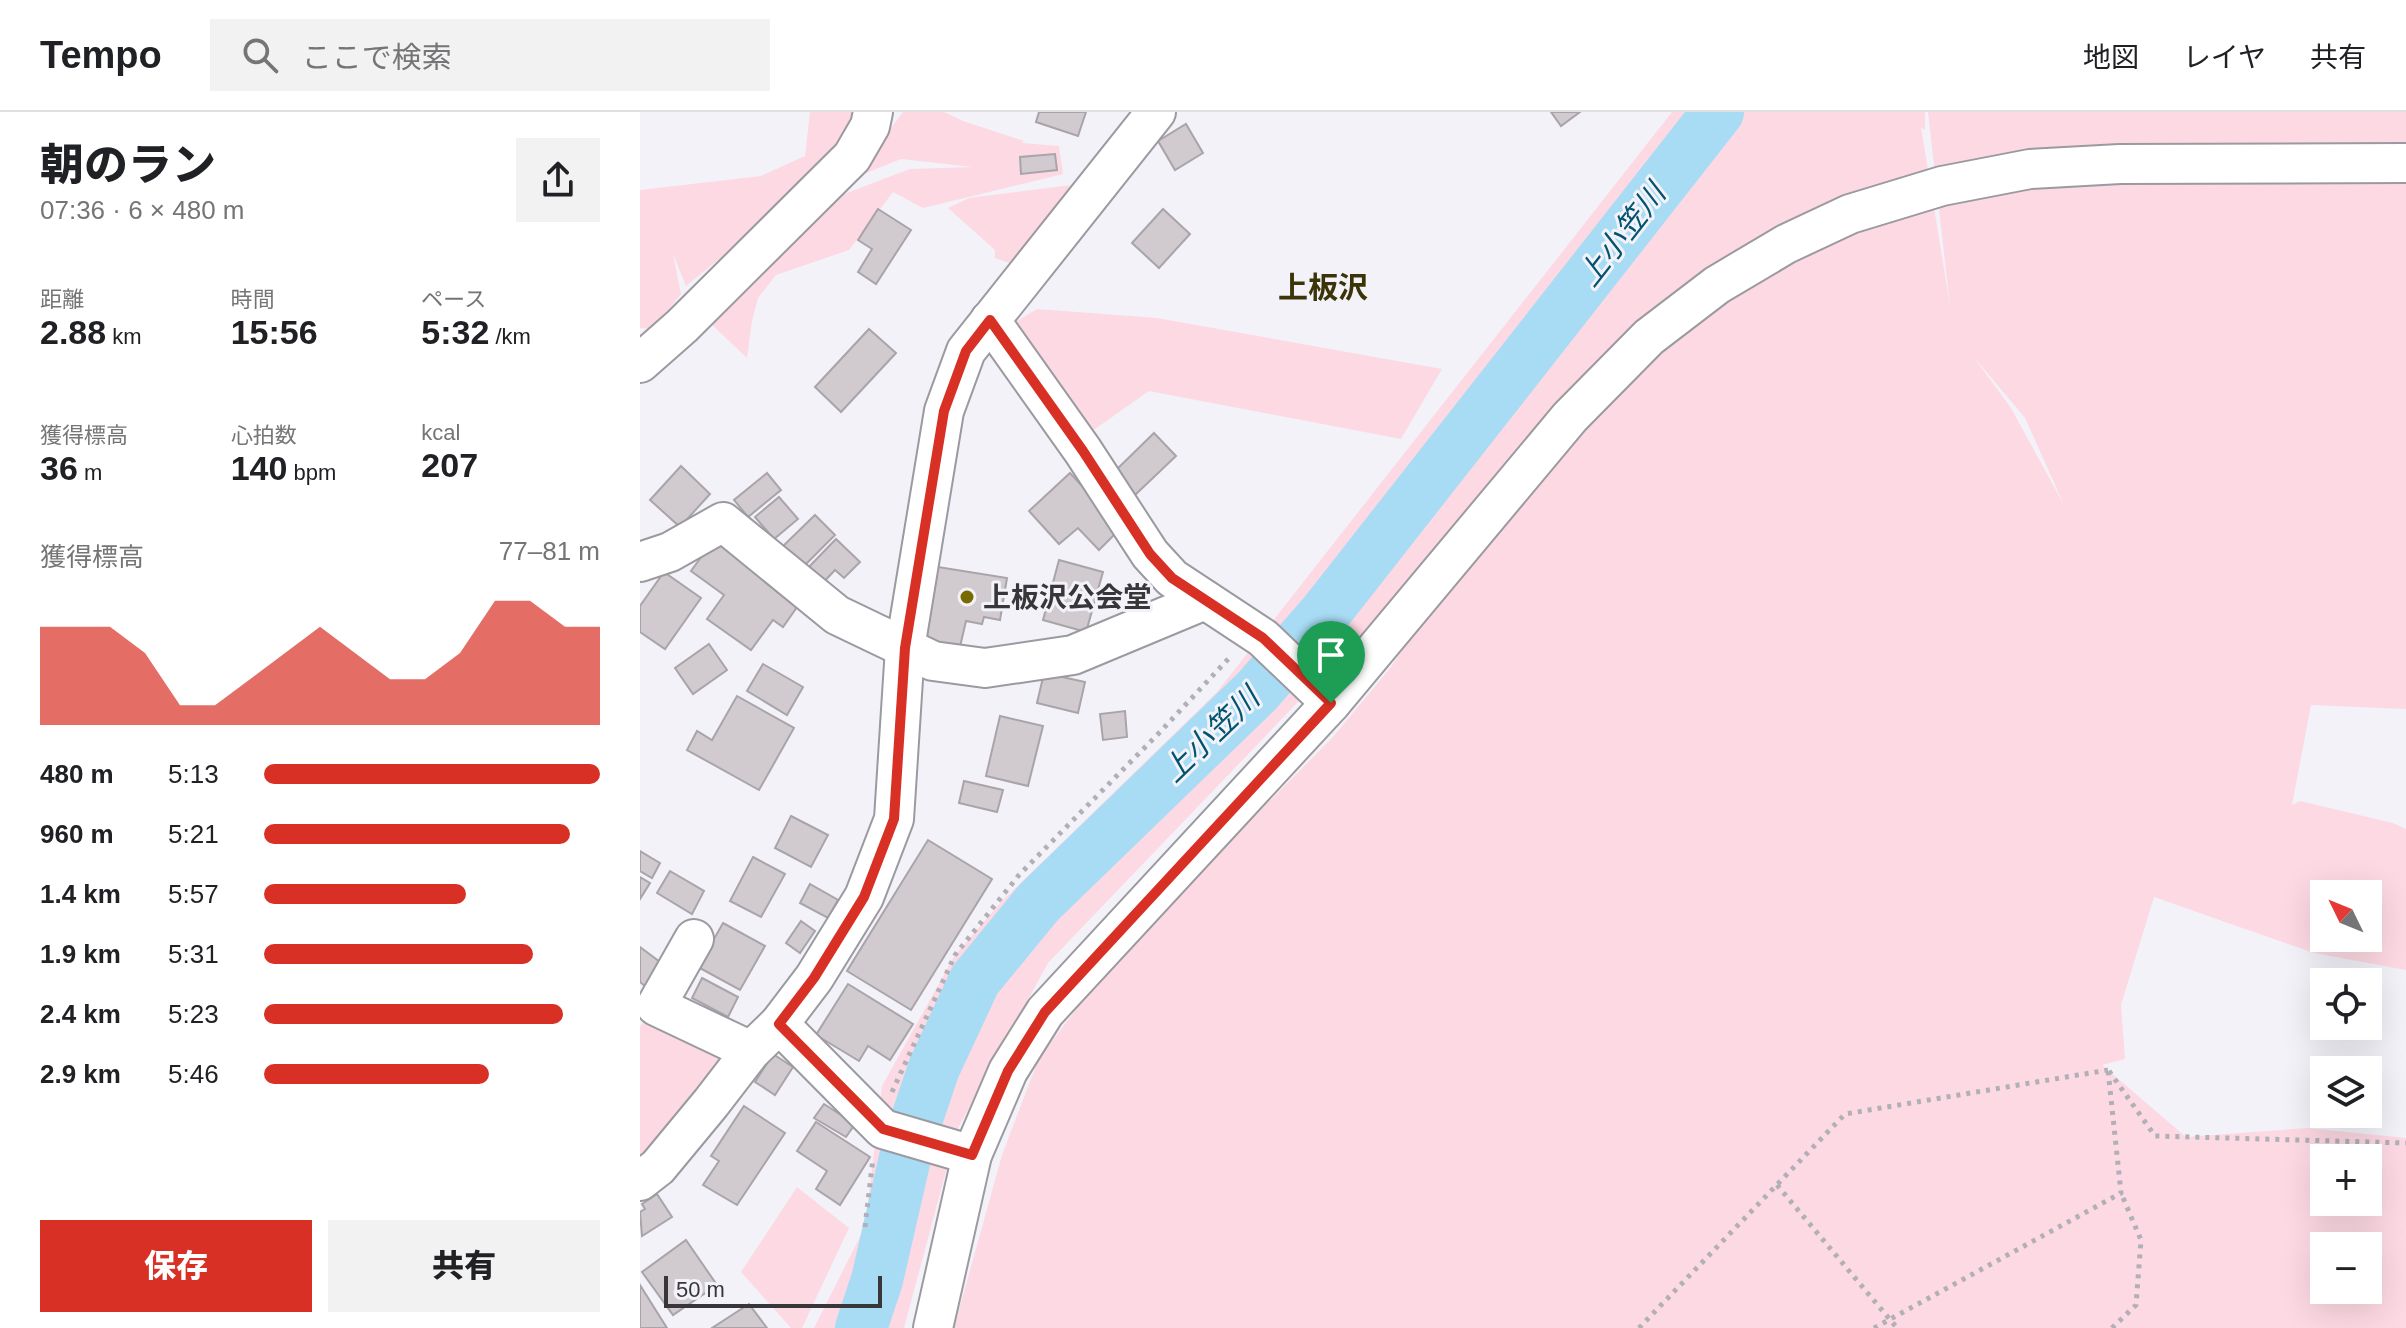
<!DOCTYPE html>
<html lang="ja">
<head>
<meta charset="utf-8">
<style>
	:root { --surface:#fff; --page:#f2f2f2; --text:#202124; --muted:#757577; --line:#e0e0e0; --accent:#d93025 }
	body { margin:0; font-family:Helvetica,"Noto Sans JP",sans-serif; background:var(--page); color:var(--text); height:100vh; display:flex; flex-direction:column; font-size:30px; white-space:nowrap }
	* { box-sizing:border-box; margin:0 }
	p { font-size:26px; color:var(--muted) }
	.icon { flex:none; width:44px; height:44px; fill:none; stroke:currentColor; stroke-width:2; stroke-linecap:round; stroke-linejoin:round }
	.map { position:relative; flex:1; overflow:hidden }
	.drawer { display:flex; flex-direction:column; background:var(--surface); width:640px }
	.drawer>* { flex:none }
	.needle { width:52px; rotate:313deg }
	.fabs { position:absolute; left:1670px; top:768px; display:grid; gap:16px }
	.fabs a { display:grid; place-items:center; width:72px; height:72px; border-radius:0px; background:var(--surface); box-shadow:0 8px 32px #0002; font-size:40px }
	.scale { position:absolute; left:24px; bottom:20px; width:218px; box-sizing:border-box; padding-left:8px; border:4px solid #373639; border-top:0; font-size:22px; line-height:28px; white-space:nowrap; color:#373639; -webkit-text-stroke:6px #f3f2f9; paint-order:stroke }
	.pin { position:absolute; display:grid; place-items:center; width:68px; height:68px; color:#fff; margin:-82px -34px; border-radius:50% 50% 50% 0; rotate:-45deg; box-shadow:0 0 8px #0007 }
	.pin .icon { rotate:45deg }
	.round { display:grid; place-items:center; flex:none; width:84px; height:84px; border-radius:0px; background:var(--page) }
	.head { display:flex; align-items:center; justify-content:space-between; height:136px; padding:0 40px }
	h1 { font-size:44px; font-weight:800; line-height:60px }
	.figures { display:grid; grid-template-columns:repeat(3,1fr); gap:12px; height:136px; padding:8px 40px }
	.figures div { display:grid; align-content:center }
	.figures b { font-size:34px; font-weight:800 }
	.figures small { font-size:22px; font-weight:400 }
	.figures p { font-size:22px }
	.chart { height:224px; padding:16px 40px }
	.chart p { display:flex; justify-content:space-between }
	.chart svg { width:100%; height:144px; margin-top:8px; fill:var(--accent); opacity:.7 }
	.action { display:flex; gap:16px; margin-top:auto; padding:16px 40px }
	.action a { flex:1; height:92px; border-radius:0px; background:var(--accent); color:#fff; font-size:32px; font-weight:800; line-height:92px; text-align:center }
	.action a+a { background:var(--page); color:var(--text) }
	ul { padding:0 40px; list-style:none; font-size:26px }
	li { display:grid; grid-template-columns:128px 96px 1fr; align-items:center; height:60px }
	li i { height:20px; border-radius:10px; background:var(--accent) }
	header { display:flex; align-items:center; gap:48px; box-sizing:border-box; height:112px; padding:0 40px; background:var(--surface); border-bottom:2px solid var(--line) }
	header strong { font-size:38px }
	nav { display:flex; gap:44px; margin-inline-start:auto; font-size:28px }
	.search { width:560px; height:72px; background:var(--page); display:flex; align-items:center; gap:20px; box-sizing:border-box; padding:0 28px; border-radius:0px; color:var(--muted); font-size:30px }
	main { display:flex; flex:1; min-height:0 }
	.map>svg:first-child { display:block }
	.green { fill:#fdd9e3; fill-rule:evenodd }
	.lines { fill:none; stroke-linecap:round; stroke-linejoin:round }
	.river { stroke:#a8dcf5; stroke-width:52 }
	.building { fill:#d1cbd0; stroke:#a9a4a9; stroke-width:2 }
	.minor-casing { stroke:#9b9aa0; stroke-width:42 }
	.path { stroke:#b1b0b6; stroke-width:5; stroke-dasharray:4 6; stroke-linecap:butt }
	.minor { stroke:#fff; stroke-width:38 }
	.route-casing { stroke:#fff; stroke-width:16 }
	.route { stroke:#d93025; stroke-width:10 }
	.poi-dot { fill:#786900; stroke:#f3f2f9; stroke-width:3 }
	.labels { text-anchor:middle; stroke-width:6; stroke-linejoin:round; paint-order:stroke }
	.poi-label { font-size:28px; font-weight:bold; fill:#373639; stroke:#f3f2f9; text-anchor:start }
	.water-label { font-size:30px; font-style:italic; fill:#005470; stroke:#f3f2f9 }
	.neighbourhood-label { font-size:30px; font-weight:bold; fill:#3b3409; stroke:#f3f2f9 }
</style>
</head>
<body>
<header>
<strong>Tempo</strong>
<div class="search"><svg class="icon" aria-label="search" viewBox="0 0 24 24"><circle cx="10" cy="10" r="6"/><path d="M15 15l6 6"/></svg>ここで検索</div>
<nav><a>地図</a><a>レイヤ</a><a>共有</a></nav>
</header>
<main>
<section class="drawer">
<div class="head"><div><h1>朝のラン</h1><p>07:36 · 6 × 480 m</p></div><a class="round"><svg class="icon" aria-label="share" viewBox="0 0 24 24"><path d="M12 15V3M7 8l5-5 5 5M5 13v7h14v-7"/></svg></a></div>
<div class="figures">
<div><p>距離</p><b>2.88<small> km</small></b></div>
<div><p>時間</p><b>15:56</b></div>
<div><p>ペース</p><b>5:32<small> /km</small></b></div>
</div>
<div class="figures">
<div><p>獲得標高</p><b>36<small> m</small></b></div>
<div><p>心拍数</p><b>140<small> bpm</small></b></div>
<div><p>kcal</p><b>207</b></div>
</div>
<div class="chart"><p><span>獲得標高</span>77–81 m</p>
<svg viewBox="0 0 160 44" preserveAspectRatio="none"><path d="M0 44V14L10 14L20 14L30 22L40 38L50 38L60 30L70 22L80 14L90 22L100 30L110 30L120 22L130 6L140 6L150 14L160 14V44z"/></svg>
</div>
<ul>
<li><b>480 m</b>5:13<i style="width:100%"></i></li>
<li><b>960 m</b>5:21<i style="width:91%"></i></li>
<li><b>1.4 km</b>5:57<i style="width:60%"></i></li>
<li><b>1.9 km</b>5:31<i style="width:80%"></i></li>
<li><b>2.4 km</b>5:23<i style="width:89%"></i></li>
<li><b>2.9 km</b>5:46<i style="width:67%"></i></li>
</ul>
<div class="action"><a>保存</a><a>共有</a></div>
</section>
<div class="map">
<svg width="1766" height="1216" viewBox="0 0 1766 1216">
	<rect width="100%" height="100%" fill="#f3f2f9"/>
	<!-- green -->
	<g class="green">
		<polygon points="170,0 216,0 194,40 94,135 46,174 33,142 41,182 13,217 0,216 0,78 121,64 165,44"/>
		<polygon points="263,0 304,0 323,9 384,29 382,31 419,34 423,62 283,96 253,80 209,138 136,163 118,186 112,209 107,246 70,211 147,132 204,82 270,57 333,55 261,47 214,66"/>
		<path d="M1032,0H1285V18L1281,15L1310,194L1288,0H1766V597L1671,593L1652,693L1660,689L1753,711L1766,717V858L1674,841L1514,785L1481,893L1485,947L1462,953L1546,1025L1667,1016L1766,1026V1216H314L362,1043L399,946L456,871L492,828L692,626L751,555L889,349L408,851L317,1018L264,1216H174L225,1115L242,974L315,843L362,789L577,580ZM1333,244L1385,306L1424,393L1371,296ZM1684,782H1728V826H1684ZM1684,1046H1728V1090H1684ZM1684,1134H1728V1178H1684Z"/>
		<polygon points="431,73 372,152 355,146 355,138 308,96 329,86"/>
		<polygon points="397,197 517,206 802,257 761,327 509,279 445,324 352,224"/>
		<polygon points="15,895 101,940 0,1056 0,915"/>
		<polygon points="157,1075 209,1116 162,1216 151,1216 101,1160"/>
	</g>
	<g class="lines">
		<!-- river -->
		<polyline class="river" points="221,1216 237,1168 268,1033 294,956 335,868 399,790 617,579 685,501 1078,0"/>
	</g>
	<!-- building -->
	<g class="building">
		<polygon points="399,0 446,0 438,24 396,10"/>
		<polygon points="911,0 940,0 921,14"/>
		<polygon points="546,12 563,41 535,58 518,29"/>
		<polygon points="415,42 417,58 381,62 380,45"/>
		<polygon points="238,97 271,118 236,172 218,160 232,137 218,128"/>
		<polygon points="523,97 550,122 519,156 492,131"/>
		<polygon points="229,217 256,241 201,300 175,275"/>
		<polygon points="514,321 536,344 495,383 474,360"/>
		<polygon points="41,354 70,382 40,415 10,388"/>
		<polygon points="127,361 141,378 108,405 94,388"/>
		<polygon points="430,361 481,416 459,438 438,416 419,432 389,399"/>
		<polygon points="139,385 158,407 134,427 115,405"/>
		<polygon points="175,403 195,423 160,458 140,437"/>
		<polygon points="75,426 162,488 143,515 133,508 111,538 67,507 84,483 51,459"/>
		<polygon points="196,427 220,450 204,466 195,458 179,475 164,460"/>
		<polygon points="419,448 463,460 446,520 403,508"/>
		<polygon points="298,455 367,466 360,508 344,505 342,512 326,509 319,539 281,532"/>
		<polygon points="24,460 61,486 25,537 0,520 0,494"/>
		<polygon points="69,532 87,558 53,582 35,556"/>
		<polygon points="123,552 163,575 147,603 107,579"/>
		<polygon points="404,561 445,570 438,601 397,591"/>
		<polygon points="97,584 154,616 119,678 47,638 57,619 72,628"/>
		<polygon points="485,599 487,625 463,628 460,602"/>
		<polygon points="360,604 403,614 388,674 346,664"/>
		<polygon points="324,669 363,678 357,700 319,691"/>
		<polygon points="151,704 188,723 171,755 135,736"/>
		<polygon points="288,728 352,767 271,898 207,859"/>
		<polygon points="0,739 20,751 12,766 0,759"/>
		<polygon points="113,745 145,762 121,805 90,789"/>
		<polygon points="30,759 64,779 52,802 17,781"/>
		<polygon points="0,765 10,771 0,787"/>
		<polygon points="170,772 198,788 188,806 160,791"/>
		<polygon points="161,809 175,819 160,841 146,831"/>
		<polygon points="83,811 125,834 100,878 58,855"/>
		<polygon points="0,835 24,853 7,876 0,870"/>
		<polygon points="62,866 98,885 88,905 52,886"/>
		<polygon points="208,872 273,912 250,948 228,934 219,949 176,923"/>
		<polygon points="133,942 153,955 135,983 115,970"/>
		<polygon points="184,992 215,1012 206,1025 174,1006"/>
		<polygon points="104,994 145,1021 97,1093 63,1073 79,1049 71,1044"/>
		<polygon points="176,1010 230,1045 200,1093 176,1077 187,1059 157,1039"/>
		<polygon points="17,1082 32,1105 2,1124 0,1100 5,1097 2,1092"/>
		<polygon points="46,1128 77,1173 33,1203 2,1160"/>
		<polygon points="0,1173 27,1216 0,1216"/>
		<polygon points="109,1192 127,1216 72,1216"/>
	</g>
	<g class="lines">
		<defs>
			<g id="minor">
				<polyline points="350,208 443,339 510,442 532,466 623,526 691,591"/>
				<polyline points="0,251 42,214 212,45 230,14 233,0"/>
				<polyline points="0,450 30,440 83,410 197,503 293,549 345,556 433,543 565,488"/>
				<polyline points="54,827 16,894 111,939"/>
				<polyline points="139,912 243,1017 332,1043"/>
				<polyline points="0,1069 18,1055 71,991 111,939 139,912 174,866 224,785 254,707 265,536 304,299 326,239 516,0"/>
				<polyline points="293,1216 332,1043 368,959 405,900 691,591 930,305 1009,225 1077,173 1146,132 1210,102 1302,74 1390,57 1480,52 1766,51"/>
			</g>
		</defs>
		<!-- minor casing -->
		<use href="#minor" class="minor-casing"/>
		<!-- path -->
		<g class="path">
			<polyline points="1469,959 1515,1024 1766,1031"/>
			<polyline points="252,980 315,843 379,763 520,620 591,544"/>
			<polyline points="1137,1073 1257,1216"/>
			<polyline points="225,1115 233,1046"/>
			<polyline points="999,1216 1205,1002 1468,958"/>
			<polyline points="1234,1216 1481,1081 1468,958"/>
			<polyline points="1472,1216 1496,1193 1501,1128 1481,1081"/>
		</g>
		<!-- minor -->
		<use href="#minor" class="minor"/>
	</g>
	<g class="lines">
		<defs>
			<polygon id="route" points="350,208 443,339 510,442 532,466 623,526 691,591 405,900 368,959 332,1043 243,1017 139,912 174,866 224,785 254,707 265,536 304,299 326,239"/>
		</defs>
		<!-- route casing -->
		<use href="#route" class="route-casing"/>
		<!-- route -->
		<use href="#route" class="route"/>
	</g>
	<!-- markers -->
	<circle class="poi-dot" cx="327" cy="485" r="8"/>
	<g class="labels">
		<!-- poi labels -->
		<g class="poi-label">
			<text x="343" y="495">上板沢公会堂</text>
		</g>
		<!-- water labels -->
		<g class="water-label">
			<text transform="translate(982 123) rotate(-52)" y="10">上小笠川</text>
			<text transform="translate(571 623) rotate(-44)" y="10">上小笠川</text>
		</g>
		<!-- neighbourhood labels -->
		<g class="neighbourhood-label">
			<text x="683" y="186">上板沢</text>
		</g>
	</g>
</svg>
<div class="fabs">
<a><svg class="needle" viewBox="-14 -14 28 28"><path d="M0-13l5 13h-10z" fill="#e53935"/><path d="M0 13l5-13h-10z" fill="#757577"/></svg></a>
<a><svg class="icon" aria-label="locate" viewBox="0 0 24 24"><circle cx="12" cy="12" r="6"/><path d="M12 2v4M12 18v4M2 12h4M18 12h4"/></svg></a>
<a><svg class="icon" aria-label="layers" viewBox="0 0 24 24"><path d="M12 4l9 5-9 5-9-5zM3 14l9 5 9-5"/></svg></a>
<a>+</a>
<a>−</a>
</div>
<div class="scale">50 m</div>
<div class="pin" style="left:691px;top:591px;background:#1e9e55"><svg class="icon" aria-label="arrive" viewBox="0 0 24 24"><path d="M6 21V4h12l-3 4 3 4H6"/></svg></div>
</div>
</main>
</body>
</html>
